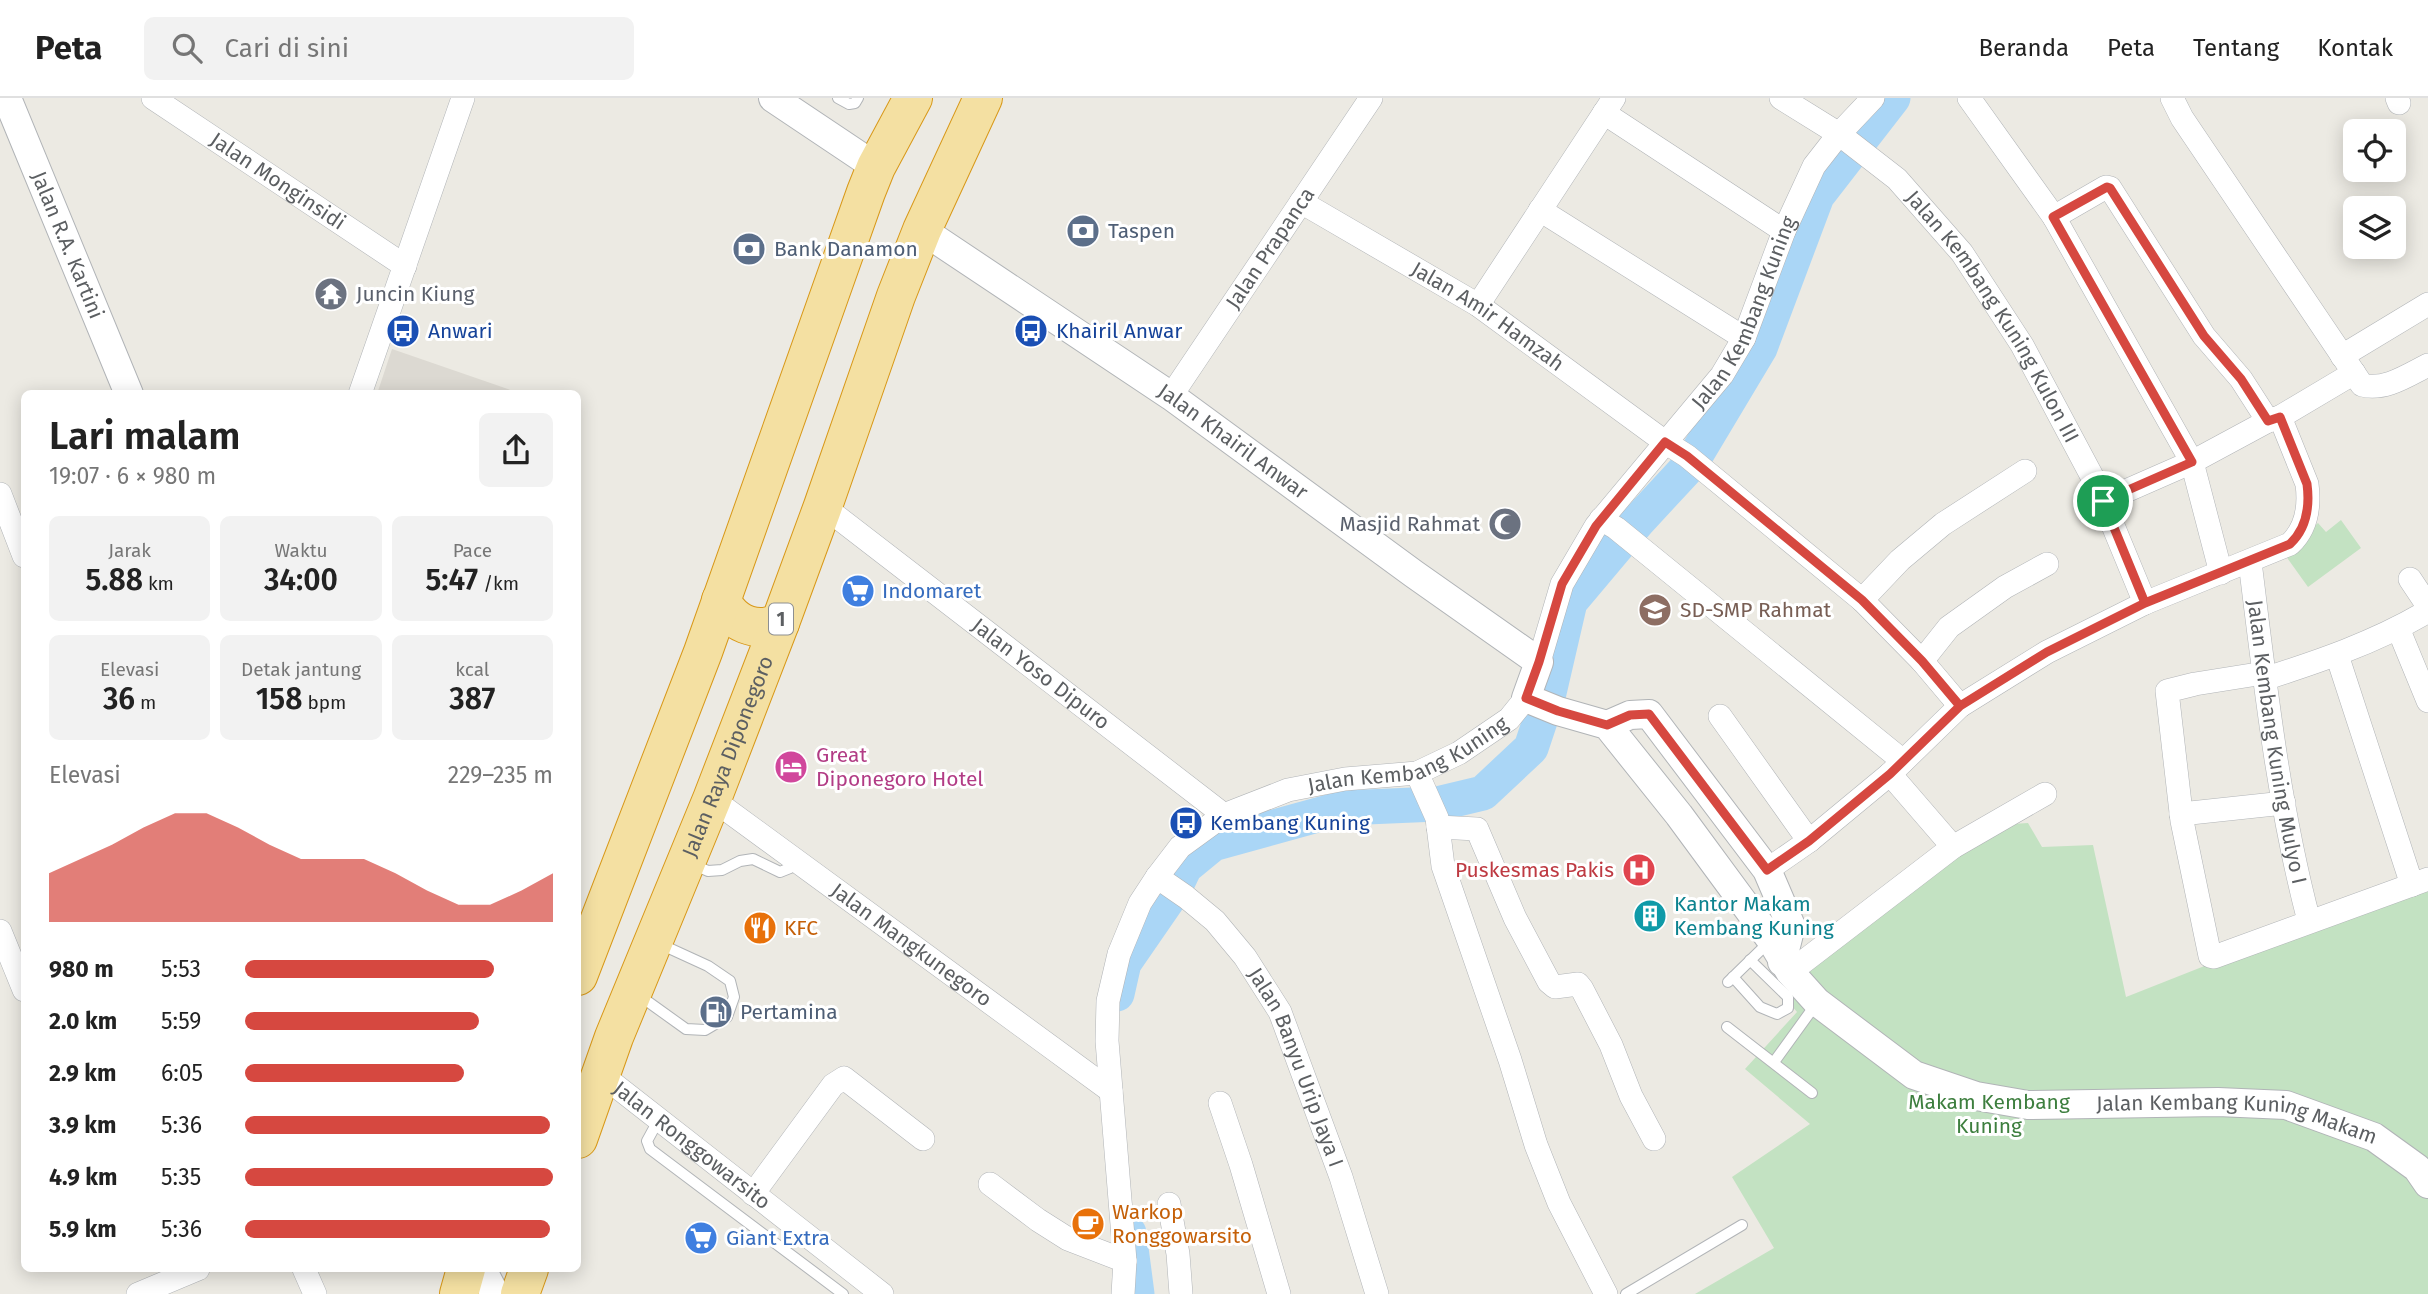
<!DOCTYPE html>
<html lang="id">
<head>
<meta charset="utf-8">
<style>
	:root { --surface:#fff; --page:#f2f2f2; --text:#222; --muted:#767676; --line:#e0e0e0; --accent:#d64840 }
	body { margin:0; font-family:"Fira Sans",sans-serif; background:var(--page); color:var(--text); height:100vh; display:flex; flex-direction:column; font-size:26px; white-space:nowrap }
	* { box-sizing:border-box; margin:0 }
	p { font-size:23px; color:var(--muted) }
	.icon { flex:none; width:38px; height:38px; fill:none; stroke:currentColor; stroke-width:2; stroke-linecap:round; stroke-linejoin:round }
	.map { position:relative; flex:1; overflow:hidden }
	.details { position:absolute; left:21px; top:292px; width:560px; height:882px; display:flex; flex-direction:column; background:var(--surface); border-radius:10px; box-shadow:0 4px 18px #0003 }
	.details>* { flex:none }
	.controls { position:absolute; left:2343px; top:21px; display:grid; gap:14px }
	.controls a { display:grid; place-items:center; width:63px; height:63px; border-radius:10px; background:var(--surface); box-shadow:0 4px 18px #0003; font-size:35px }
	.pin { position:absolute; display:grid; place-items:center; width:60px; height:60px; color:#fff; margin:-30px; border:4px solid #fff; border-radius:50%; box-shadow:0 2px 7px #0007 }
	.round { display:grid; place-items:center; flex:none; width:74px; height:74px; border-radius:10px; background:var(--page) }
	.summary { display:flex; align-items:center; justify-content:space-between; height:119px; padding:0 28px }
	h1 { font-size:38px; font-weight:600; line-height:52px }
	.metrics { display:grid; grid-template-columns:repeat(3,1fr); gap:10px; height:119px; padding:7px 28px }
	.metrics div { display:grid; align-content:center; border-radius:10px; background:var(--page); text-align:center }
	.metrics b { font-size:30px; font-weight:600 }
	.metrics small { font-size:19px; font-weight:400 }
	.metrics p { font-size:19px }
	.chart { height:196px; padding:14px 28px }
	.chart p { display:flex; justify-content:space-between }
	.chart svg { width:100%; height:126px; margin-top:7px; fill:var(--accent); opacity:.7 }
	ul { padding:0 28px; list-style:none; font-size:23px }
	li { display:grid; grid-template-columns:112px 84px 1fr; align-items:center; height:52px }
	li i { height:18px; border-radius:9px; background:var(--accent) }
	header { display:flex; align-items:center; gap:42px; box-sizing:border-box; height:98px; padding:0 35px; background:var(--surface); border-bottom:2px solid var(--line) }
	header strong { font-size:33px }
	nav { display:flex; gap:38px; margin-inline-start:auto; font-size:24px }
	.search { width:490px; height:63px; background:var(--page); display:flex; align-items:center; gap:18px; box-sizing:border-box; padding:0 24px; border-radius:10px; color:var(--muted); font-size:26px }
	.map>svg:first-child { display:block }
	.education { fill:#dcd9d2 }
	.green { fill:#c3e2c2 }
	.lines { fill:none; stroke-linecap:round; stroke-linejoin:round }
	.river { stroke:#aad6f6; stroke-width:35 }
	.service-casing { stroke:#b1b4b7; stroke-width:12 }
	.minor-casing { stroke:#b1b4b7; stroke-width:24 }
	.tertiary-casing { stroke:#b1b4b7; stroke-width:30 }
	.trunk-casing { stroke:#d89818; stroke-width:40 }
	.service { stroke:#fff; stroke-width:10 }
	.minor { stroke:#fff; stroke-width:23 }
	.tertiary { stroke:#fff; stroke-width:28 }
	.trunk { stroke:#f4e0a2; stroke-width:38 }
	.route-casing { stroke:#fff; stroke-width:14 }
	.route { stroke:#d64840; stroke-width:9 }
	.labels { text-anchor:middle; stroke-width:6; stroke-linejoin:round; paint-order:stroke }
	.shield { fill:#fff; stroke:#8d8f91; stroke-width:2 }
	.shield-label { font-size:19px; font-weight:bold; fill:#5c5f62 }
	.street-label { font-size:21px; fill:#5c5f62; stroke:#fff }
	.service-label { font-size:21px; fill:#4e5e75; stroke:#fff; text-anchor:start }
	.worship-label { font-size:21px; fill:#5b616d; stroke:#fff; text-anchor:start }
	.transit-label { font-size:21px; fill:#164399; stroke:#fff; text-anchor:start }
	.shop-label { font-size:21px; fill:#366cbe; stroke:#fff; text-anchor:start }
	.education-label { font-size:21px; fill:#785e54; stroke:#fff; text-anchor:start }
	.hotel-label { font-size:21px; fill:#b23c85; stroke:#fff; text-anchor:start }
	.health-label { font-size:21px; fill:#be3a42; stroke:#fff; text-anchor:end }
	.culture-label { font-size:21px; fill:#0d838f; stroke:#fff; text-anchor:start }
	.food-label { font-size:21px; fill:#c56008; stroke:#fff; text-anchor:start }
	.park-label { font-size:21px; fill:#3e7f3f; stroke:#fff }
</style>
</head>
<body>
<header>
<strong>Peta</strong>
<div class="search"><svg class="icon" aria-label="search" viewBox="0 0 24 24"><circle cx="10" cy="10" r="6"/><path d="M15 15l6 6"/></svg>Cari di sini</div>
<nav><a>Beranda</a><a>Peta</a><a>Tentang</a><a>Kontak</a></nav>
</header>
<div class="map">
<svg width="2428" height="1196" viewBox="0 0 2428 1196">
	<rect width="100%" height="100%" fill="#eceae3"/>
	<!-- education -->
	<polygon class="education" points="392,251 522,296 377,296"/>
	<!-- green -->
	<g class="green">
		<polygon points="2341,422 2361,450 2308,489 2283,454 2318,425 2326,434"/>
		<polygon points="2028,725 2042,749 2093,747 2126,899 2293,833 2428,790 2428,1196 1695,1196 1774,1150 1732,1079 1810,1026 1745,971 1797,914 1780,894 1997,727"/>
	</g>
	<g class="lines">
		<!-- river -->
		<g class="river">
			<polyline points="1117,896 1124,865 1173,794 1185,769 1213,746 1343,710 1437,706 1483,695 1531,650 1548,599 1570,504 1639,422 1690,367 1760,250 1817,98 1893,0"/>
			<polyline points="1129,1135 1137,1196"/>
		</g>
		<defs>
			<g id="service">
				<polyline points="838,0 849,6 855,5 858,0"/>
				<polyline points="692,766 708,773 722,772 740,763 753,761 780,774 790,770 796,763"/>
				<polyline points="1733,879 1760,909 1777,916 1788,910 1788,899 1750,862"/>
				<polyline points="1728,884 1769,844"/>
				<polyline points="640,898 686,931 705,932 727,919 734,899 730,883 708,868 660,846"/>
				<polyline points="1727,929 1812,995"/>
				<polyline points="1774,964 1816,906"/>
				<polyline points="659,1021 647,1043 650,1051 843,1196"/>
				<polyline points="1626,1196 1742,1127"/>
			</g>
			<g id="minor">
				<path id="s1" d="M153,0L405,168"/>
				<path id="s2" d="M1781,0L1839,36L1897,81L1962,155L2022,247L2095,384L2145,505"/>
				<polyline points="1969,0 2054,119 2192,364 2221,475"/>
				<path d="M2172,0L2182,20L2362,287C2385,293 2408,277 2428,267"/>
				<polyline points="2397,0 2399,5"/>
				<polyline points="1604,15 1784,133"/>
				<path id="s3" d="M1301,104L1478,207L1665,344L1687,358L1862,502L1922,563L1960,608"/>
				<polyline points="1540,112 1744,240"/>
				<polyline points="2054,119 2106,89 2110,90 2204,238 2241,281 2268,323"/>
				<polyline points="1478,207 1614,0"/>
				<polyline points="2342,258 2428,206"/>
				<polyline points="360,296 463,0"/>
				<path id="s4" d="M1171,298L1371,0"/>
				<polyline points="0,396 24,458"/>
				<polyline points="2103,403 2192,364 2268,323 2280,319 2354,275"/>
				<path id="s5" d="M823,408L1224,717"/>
				<polyline points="1601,421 1616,430 1903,663"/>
				<path id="s6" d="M2250,464C2265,584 2278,706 2309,823"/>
				<polyline points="2410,481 2426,505"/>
				<polyline points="1862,502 1900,462 1943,426 2025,373"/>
				<polyline points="2398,530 2428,603"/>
				<polyline points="2337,557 2412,787"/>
				<polyline points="1922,563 1949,529 2005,489 2047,466"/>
				<path id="s7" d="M1539,564L1562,486L1596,428L1722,277L1744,240L1784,133L1814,68L1839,36L1873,0"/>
				<polyline points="2264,575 2195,586 2167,593 2182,723 2210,858 2214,859 2428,781"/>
				<path d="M2264,581C2320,563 2373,545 2423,516L2428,502"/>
				<polyline points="1720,618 1809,743"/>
				<polyline points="1417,675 1437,720 1443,768 1510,962 1536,1047 1559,1105 1606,1196"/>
				<polyline points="1890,676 1953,749"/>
				<path id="s8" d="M712,701L1111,993"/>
				<polyline points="2181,716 2284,705"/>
				<polyline points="1438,729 1477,731 1515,820 1549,884 1555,889 1578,886 1582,891 1611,947 1631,998 1654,1041"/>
				<path d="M1767,772L1809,743L1890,676L1960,608L2047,554L2145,505L2290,446C2307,430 2310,409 2307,386L2280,319"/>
				<path id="s9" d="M1157,779L1186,799L1215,823L1245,859L1280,914L1341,1079L1377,1196"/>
				<polyline points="0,833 24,892"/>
				<polyline points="1790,874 1953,749 2045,696"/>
				<path id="s10" d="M602,977L882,1196"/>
				<polyline points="1220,1005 1241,1067 1279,1196"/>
				<polyline points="990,1086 1038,1122 1068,1141 1125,1163"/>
				<polyline points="753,1096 833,987 844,980 923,1041"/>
				<polyline points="1169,1106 1178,1156 1181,1196"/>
				<polyline points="304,1171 315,1196"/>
				<polyline points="138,1196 198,1171"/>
				<path id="s11" d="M1123,1196L1125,1163L1107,943L1108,903L1119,856L1140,805L1157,779L1180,749L1224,717L1288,692L1345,681L1417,675L1459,655L1509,621L1526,600"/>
			</g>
			<g id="tertiary">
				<path id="s12" d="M7,0L129,296"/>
				<polyline points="773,0 876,69"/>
				<path id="s13" d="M922,132L1171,298L1414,476L1539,564L1526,600L1558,613L1607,627L1679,717L1771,842L1790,874L1817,904L1914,977L1976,998L2028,1007L2218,1004L2286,1007L2374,1039L2417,1070L2428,1086"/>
				<polyline points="1607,627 1630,617 1649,616 1767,772 1791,828 1782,864"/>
				<polyline points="482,1171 495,1196"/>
			</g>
			<g id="trunk">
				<path d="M721,502C733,526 755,535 780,525"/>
				<polyline points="578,878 703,554 866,94 876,69 913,0"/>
				<path id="s14" d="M578,1041L614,939L712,701L780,525L823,408L896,198L922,132L983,0"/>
				<polyline points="459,1196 466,1171"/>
				<polyline points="520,1196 529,1171"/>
			</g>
		</defs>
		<!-- service casing -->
		<use href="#service" class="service-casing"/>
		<!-- minor casing -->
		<use href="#minor" class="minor-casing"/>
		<!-- tertiary casing -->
		<use href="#tertiary" class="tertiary-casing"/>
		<!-- trunk casing -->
		<use href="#trunk" class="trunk-casing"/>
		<!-- service -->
		<use href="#service" class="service"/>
		<!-- minor -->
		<use href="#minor" class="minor"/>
		<!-- tertiary -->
		<use href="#tertiary" class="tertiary"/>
		<!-- trunk -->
		<use href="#trunk" class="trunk"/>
	</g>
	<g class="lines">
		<defs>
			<path id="route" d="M2103,403L2145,505L2047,554L1960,608L1890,676L1809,743L1767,772L1649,616L1630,617L1607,627L1558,613L1526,600L1539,564L1562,486L1596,428L1665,344L1687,358L1862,502L1922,563L1960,608L2047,554L2145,505L2290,446C2307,430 2310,409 2307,386L2280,319L2268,323L2241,281L2204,238L2110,90L2107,89L2053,119L2192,364L2103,403"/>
		</defs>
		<!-- route casing -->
		<use href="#route" class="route-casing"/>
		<!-- route -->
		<use href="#route" class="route"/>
	</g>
	<!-- icons -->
	<defs>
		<symbol id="bank-disc" viewBox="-11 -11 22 22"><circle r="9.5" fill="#5c6f8a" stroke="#fff"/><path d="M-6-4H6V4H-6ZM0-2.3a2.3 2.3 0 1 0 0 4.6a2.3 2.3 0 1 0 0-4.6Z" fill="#fff"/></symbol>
		<symbol id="temple-disc" viewBox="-11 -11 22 22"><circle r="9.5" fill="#6b7280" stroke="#fff"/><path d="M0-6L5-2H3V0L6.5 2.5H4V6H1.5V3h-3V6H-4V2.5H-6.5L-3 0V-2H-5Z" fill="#fff"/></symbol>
		<symbol id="bus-disc" viewBox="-11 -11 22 22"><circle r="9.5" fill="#1a4fb4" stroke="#fff"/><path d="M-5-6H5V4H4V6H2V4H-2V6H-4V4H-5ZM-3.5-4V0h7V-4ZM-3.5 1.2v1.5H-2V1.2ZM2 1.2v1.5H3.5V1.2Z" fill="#fff"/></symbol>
		<symbol id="mosque-disc" viewBox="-11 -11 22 22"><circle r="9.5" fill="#6b7280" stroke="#fff"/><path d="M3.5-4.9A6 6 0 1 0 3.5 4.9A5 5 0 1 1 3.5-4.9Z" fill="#fff"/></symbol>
		<symbol id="supermarket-disc" viewBox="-11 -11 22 22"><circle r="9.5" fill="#3f7fe0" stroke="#fff"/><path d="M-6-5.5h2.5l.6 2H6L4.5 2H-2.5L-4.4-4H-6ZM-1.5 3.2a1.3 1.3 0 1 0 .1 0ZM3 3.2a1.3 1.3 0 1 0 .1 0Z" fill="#fff"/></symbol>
		<symbol id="school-disc" viewBox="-11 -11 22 22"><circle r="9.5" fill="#8d6e63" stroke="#fff"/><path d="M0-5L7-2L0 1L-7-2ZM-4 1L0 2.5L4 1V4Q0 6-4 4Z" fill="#fff"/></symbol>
		<symbol id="hotel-disc" viewBox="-11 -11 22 22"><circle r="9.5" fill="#d1479c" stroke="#fff"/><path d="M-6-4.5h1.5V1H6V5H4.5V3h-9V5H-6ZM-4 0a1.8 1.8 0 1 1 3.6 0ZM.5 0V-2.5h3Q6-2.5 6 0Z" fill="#fff"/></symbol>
		<symbol id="hospital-disc" viewBox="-11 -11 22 22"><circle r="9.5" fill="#e0444e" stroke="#fff"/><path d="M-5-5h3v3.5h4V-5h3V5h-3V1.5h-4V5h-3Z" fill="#fff"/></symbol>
		<symbol id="building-disc" viewBox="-11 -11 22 22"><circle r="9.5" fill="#0f9aa8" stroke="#fff"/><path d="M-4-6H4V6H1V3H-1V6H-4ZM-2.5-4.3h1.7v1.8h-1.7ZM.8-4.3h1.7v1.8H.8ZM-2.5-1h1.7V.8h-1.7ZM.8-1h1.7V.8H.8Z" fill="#fff"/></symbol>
		<symbol id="restaurant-disc" viewBox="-11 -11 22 22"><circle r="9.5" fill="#e8710a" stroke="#fff"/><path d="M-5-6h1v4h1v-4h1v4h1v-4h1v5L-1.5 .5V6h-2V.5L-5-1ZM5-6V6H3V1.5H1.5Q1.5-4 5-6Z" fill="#fff"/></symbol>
		<symbol id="fuel-disc" viewBox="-11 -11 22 22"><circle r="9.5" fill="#5c6f8a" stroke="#fff"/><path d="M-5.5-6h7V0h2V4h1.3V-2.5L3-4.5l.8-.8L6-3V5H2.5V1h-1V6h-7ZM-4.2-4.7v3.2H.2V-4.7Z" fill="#fff"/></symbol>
		<symbol id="cafe-disc" viewBox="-11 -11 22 22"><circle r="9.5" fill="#e8710a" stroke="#fff"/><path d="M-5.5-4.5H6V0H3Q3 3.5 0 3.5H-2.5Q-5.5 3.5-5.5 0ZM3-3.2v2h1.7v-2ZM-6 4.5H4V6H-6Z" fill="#fff"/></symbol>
	</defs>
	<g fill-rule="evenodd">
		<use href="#bank-disc" x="1064" y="114" width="38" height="38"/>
		<use href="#bank-disc" x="730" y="132" width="38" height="38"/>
		<use href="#temple-disc" x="312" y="177" width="38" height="38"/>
		<use href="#bus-disc" x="384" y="214" width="38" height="38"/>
		<use href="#bus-disc" x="1012" y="214" width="38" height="38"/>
		<use href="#mosque-disc" x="1486" y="407" width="38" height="38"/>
		<use href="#supermarket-disc" x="839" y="474" width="38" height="38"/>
		<use href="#school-disc" x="1636" y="493" width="38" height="38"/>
		<use href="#hotel-disc" x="772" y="650" width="38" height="38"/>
		<use href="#bus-disc" x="1167" y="706" width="38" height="38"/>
		<use href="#hospital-disc" x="1620" y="753" width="38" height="38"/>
		<use href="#building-disc" x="1631" y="799" width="38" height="38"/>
		<use href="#restaurant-disc" x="741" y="811" width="38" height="38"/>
		<use href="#fuel-disc" x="697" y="895" width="38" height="38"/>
		<use href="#cafe-disc" x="1069" y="1107" width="38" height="38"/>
		<use href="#supermarket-disc" x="682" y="1121" width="38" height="38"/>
	</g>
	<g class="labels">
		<!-- shield labels -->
		<rect class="shield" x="769" y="505.5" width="24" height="31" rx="5"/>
		<g class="shield-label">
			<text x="781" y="528">1</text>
		</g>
		<!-- street labels -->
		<g class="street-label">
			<text dy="7" stroke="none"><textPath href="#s1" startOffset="150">Jalan Monginsidi</textPath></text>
			<text dy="7" stroke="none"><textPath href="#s12" startOffset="159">Jalan R.A. Kartini</textPath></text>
			<text dy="7" stroke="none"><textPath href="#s4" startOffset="178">Jalan Prapanca</textPath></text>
			<text dy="7" stroke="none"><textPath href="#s7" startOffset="411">Jalan Kembang Kuning</textPath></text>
			<text dy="7" stroke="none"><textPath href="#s3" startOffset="219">Jalan Amir Hamzah</textPath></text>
			<text dy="7" stroke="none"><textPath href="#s2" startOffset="310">Jalan Kembang Kuning Kulon III</textPath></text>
			<text dy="7" stroke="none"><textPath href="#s13" startOffset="376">Jalan Khairil Anwar</textPath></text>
			<text dy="7" stroke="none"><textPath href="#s5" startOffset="275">Jalan Yoso Dipuro</textPath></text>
			<text dy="7" stroke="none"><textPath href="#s6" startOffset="182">Jalan Kembang Kuning Mulyo I</textPath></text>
			<text dy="7" stroke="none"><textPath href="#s11" startOffset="716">Jalan Kembang Kuning</textPath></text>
			<text dy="7" stroke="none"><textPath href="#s14" startOffset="411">Jalan Raya Diponegoro</textPath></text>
			<text dy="7" stroke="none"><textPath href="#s8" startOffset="247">Jalan Mangkunegoro</textPath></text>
			<text dy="7" stroke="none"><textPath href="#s9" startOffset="242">Jalan Banyu Urip Jaya I</textPath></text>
			<text dy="7" stroke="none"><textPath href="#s13" startOffset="1676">Jalan Kembang Kuning Makam</textPath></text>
			<text dy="7" stroke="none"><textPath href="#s10" startOffset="114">Jalan Ronggowarsito</textPath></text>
		</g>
		<!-- service labels -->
		<g class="service-label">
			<text x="1108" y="140">Taspen</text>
			<text x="774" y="158">Bank Danamon</text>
			<text x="740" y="921">Pertamina</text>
		</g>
		<!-- worship labels -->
		<g class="worship-label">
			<text x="356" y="203">Juncin Kiung</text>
			<text x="1480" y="433" text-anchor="end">Masjid Rahmat</text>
		</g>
		<!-- transit labels -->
		<g class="transit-label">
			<text x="428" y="240">Anwari</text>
			<text x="1056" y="240">Khairil Anwar</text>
			<text x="1210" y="732">Kembang Kuning</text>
		</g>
		<!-- shop labels -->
		<g class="shop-label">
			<text x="882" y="500">Indomaret</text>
			<text x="726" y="1147">Giant Extra</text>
		</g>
		<!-- education labels -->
		<g class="education-label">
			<text x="1680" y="519">SD-SMP Rahmat</text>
		</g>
		<!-- hotel labels -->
		<g class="hotel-label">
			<text x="816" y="664">Great<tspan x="816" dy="24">Diponegoro Hotel</tspan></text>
		</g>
		<!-- health labels -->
		<g class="health-label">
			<text x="1614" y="779">Puskesmas Pakis</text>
		</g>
		<!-- culture labels -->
		<g class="culture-label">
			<text x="1674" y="813">Kantor Makam<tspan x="1674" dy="24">Kembang Kuning</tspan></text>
		</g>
		<!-- food labels -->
		<g class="food-label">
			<text x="784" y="837">KFC</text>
			<text x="1112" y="1121">Warkop<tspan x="1112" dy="24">Ronggowarsito</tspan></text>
		</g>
		<!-- park labels -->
		<g class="park-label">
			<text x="1989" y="1011">Makam Kembang<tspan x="1989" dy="24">Kuning</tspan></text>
		</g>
	</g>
</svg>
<div class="controls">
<a><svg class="icon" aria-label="locate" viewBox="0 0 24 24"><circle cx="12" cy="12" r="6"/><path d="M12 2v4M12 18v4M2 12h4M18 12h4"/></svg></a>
<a><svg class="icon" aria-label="layers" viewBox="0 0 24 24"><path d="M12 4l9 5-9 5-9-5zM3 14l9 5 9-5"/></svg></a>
</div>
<div class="pin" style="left:2103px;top:403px;background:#1e9e55"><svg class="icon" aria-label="arrive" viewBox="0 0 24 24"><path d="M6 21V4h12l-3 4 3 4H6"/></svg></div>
<section class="details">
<div class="summary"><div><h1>Lari malam</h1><p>19:07 · 6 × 980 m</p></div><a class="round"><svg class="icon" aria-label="share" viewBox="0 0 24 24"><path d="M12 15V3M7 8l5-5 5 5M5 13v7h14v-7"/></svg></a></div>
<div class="metrics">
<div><p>Jarak</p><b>5.88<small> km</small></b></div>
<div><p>Waktu</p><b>34:00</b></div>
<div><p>Pace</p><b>5:47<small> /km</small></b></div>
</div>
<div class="metrics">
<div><p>Elevasi</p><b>36<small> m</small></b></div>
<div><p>Detak jantung</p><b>158<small> bpm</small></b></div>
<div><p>kcal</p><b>387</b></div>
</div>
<div class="chart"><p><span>Elevasi</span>229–235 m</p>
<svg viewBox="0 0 160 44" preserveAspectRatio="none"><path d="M0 44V27L10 22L20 17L30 11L40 6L50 6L60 11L70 17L80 22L90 22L100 22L110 27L120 33L130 38L140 38L150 33L160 27V44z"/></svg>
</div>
<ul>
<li><b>980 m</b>5:53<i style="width:81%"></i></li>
<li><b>2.0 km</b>5:59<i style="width:76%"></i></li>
<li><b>2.9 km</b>6:05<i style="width:71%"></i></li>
<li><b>3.9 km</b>5:36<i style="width:99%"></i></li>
<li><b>4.9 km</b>5:35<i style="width:100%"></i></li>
<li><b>5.9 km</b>5:36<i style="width:99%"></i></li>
</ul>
</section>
</div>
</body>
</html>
